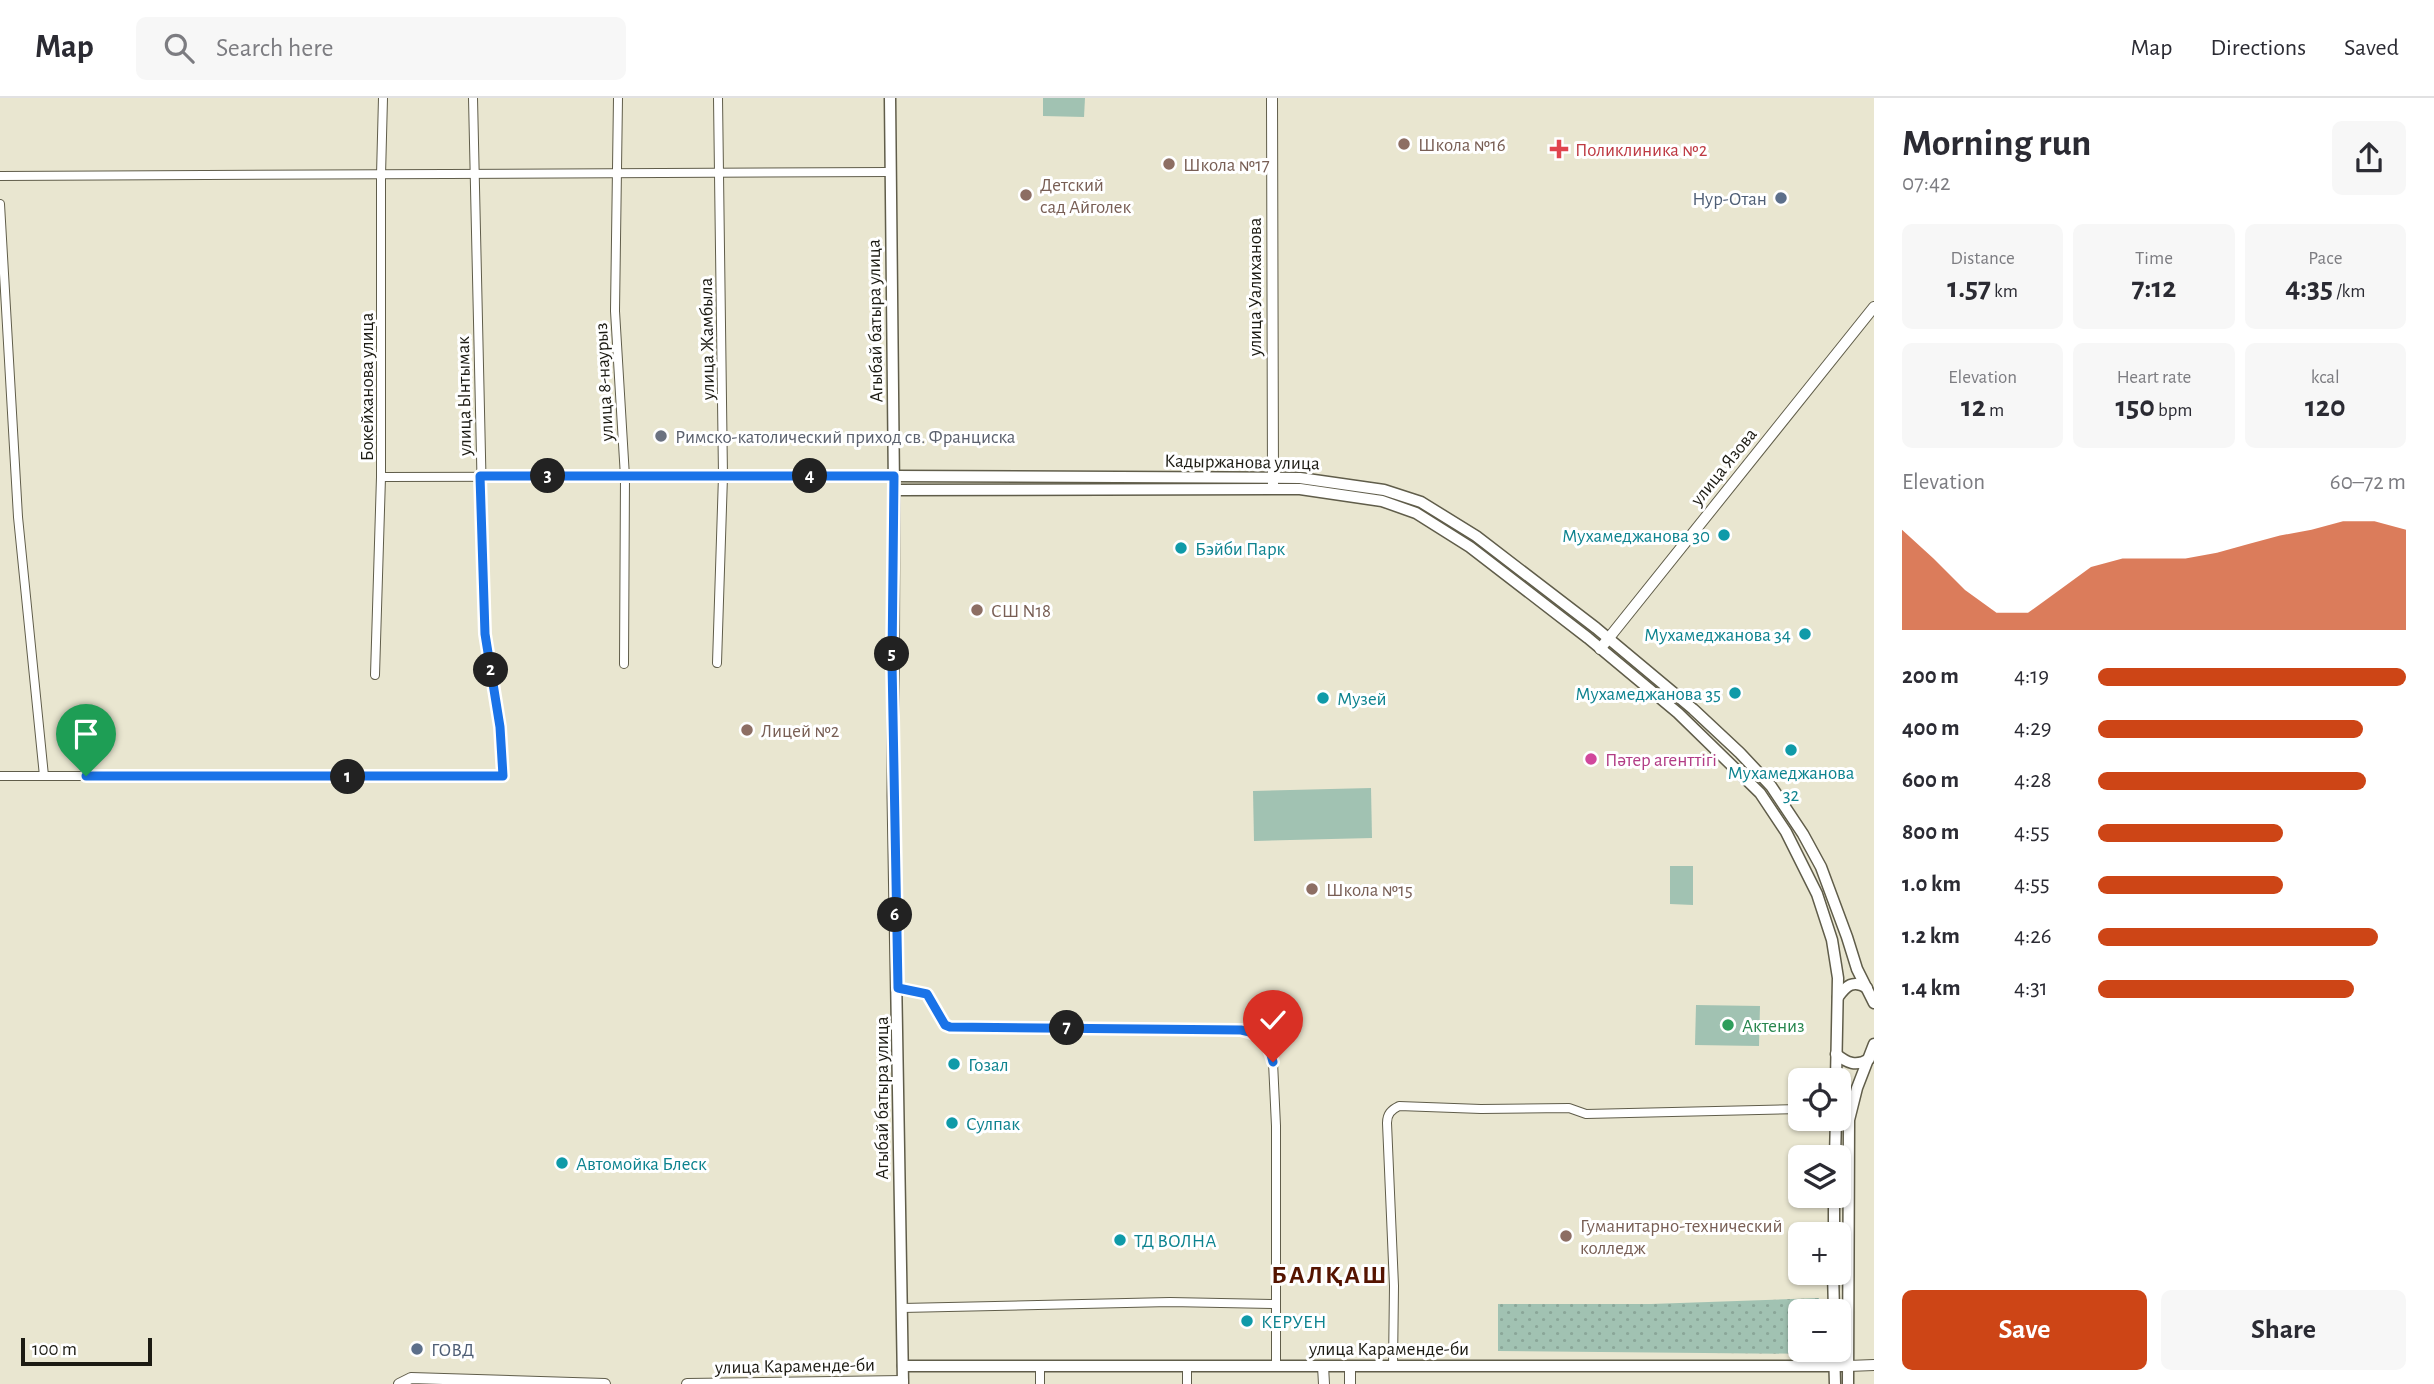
<!DOCTYPE html>
<html lang="en">
<head>
<meta charset="utf-8">
<style>
	:root { --surface:#fff; --page:#f7f7f7; --text:#2b2b33; --muted:#7c7c81; --line:#e1e1e2; --accent:#cd4516 }
	body { margin:0; font-family:"Alegreya Sans",sans-serif; background:var(--page); color:var(--text); height:100vh; display:flex; flex-direction:column; font-size:26px; white-space:nowrap }
	* { box-sizing:border-box; margin:0 }
	p { font-size:23px; color:var(--muted) }
	.icon { flex:none; width:38px; height:38px; fill:none; stroke:currentColor; stroke-width:2; stroke-linecap:round; stroke-linejoin:round }
	.map { position:relative; flex:1; overflow:hidden }
	.drawer { display:flex; flex-direction:column; background:var(--surface); width:560px }
	.drawer>* { flex:none }
	.buttons { position:absolute; left:1788px; top:970px; display:grid; gap:14px }
	.buttons a { display:grid; place-items:center; width:63px; height:63px; border-radius:10px; background:var(--surface); box-shadow:0 2px 5px #0004; font-size:35px }
	.scale { position:absolute; left:21px; bottom:18px; width:131px; box-sizing:border-box; padding-left:7px; border:4px solid #1c1b13; border-top:0; font-size:19px; line-height:24px; white-space:nowrap; color:#1c1b13; -webkit-text-stroke:5px #fff; paint-order:stroke }
	.pin { position:absolute; display:grid; place-items:center; width:60px; height:60px; color:#fff; margin:-72px -30px; border-radius:50% 50% 50% 0; rotate:-45deg; box-shadow:0 0 7px #0007 }
	.pin .icon { rotate:45deg }
	.km { position:absolute; width:35px; height:35px; margin:-18px; border-radius:50%; background:#222; color:#fff; font-size:19px; line-height:35px; text-align:center }
	.round { display:grid; place-items:center; flex:none; width:74px; height:74px; border-radius:10px; background:var(--page) }
	.head { display:flex; align-items:center; justify-content:space-between; height:119px; padding:0 28px }
	h1 { font-size:38px; font-weight:700; line-height:52px }
	.metrics { display:grid; grid-template-columns:repeat(3,1fr); gap:10px; height:119px; padding:7px 28px }
	.metrics div { display:grid; align-content:center; border-radius:10px; background:var(--page); text-align:center }
	.metrics b { font-size:30px; font-weight:700 }
	.metrics small { font-size:19px; font-weight:400 }
	.metrics p { font-size:19px }
	.chart { height:196px; padding:14px 28px }
	.chart p { display:flex; justify-content:space-between }
	.chart svg { width:100%; height:126px; margin-top:7px; fill:var(--accent); opacity:.7 }
	.action { display:flex; gap:14px; margin-top:auto; padding:14px 28px }
	.action a { flex:1; height:80px; border-radius:10px; background:var(--accent); color:#fff; font-size:28px; font-weight:700; line-height:80px; text-align:center }
	.action a+a { background:var(--page); color:var(--text) }
	ul { padding:0 28px; list-style:none; font-size:23px }
	li { display:grid; grid-template-columns:112px 84px 1fr; align-items:center; height:52px }
	li i { height:18px; border-radius:9px; background:var(--accent) }
	header { display:flex; align-items:center; gap:42px; box-sizing:border-box; height:98px; padding:0 35px; background:var(--surface); border-bottom:2px solid var(--line) }
	header strong { font-size:33px }
	nav { display:flex; gap:38px; margin-inline-start:auto; font-size:24px }
	.search { width:490px; height:63px; background:var(--page); display:flex; align-items:center; gap:18px; box-sizing:border-box; padding:0 24px; border-radius:10px; color:var(--muted); font-size:26px }
	main { display:flex; flex:1; min-height:0 }
	.map>svg:first-child { display:block }
	.grass { fill:url(#grass-dots) }
	.park { fill:#a1c2b2 }
	.lines { fill:none; stroke-linecap:round; stroke-linejoin:round }
	.minor-casing { stroke:#605d4a; stroke-width:10 }
	.tertiary-casing { stroke:#605d4a; stroke-width:12 }
	.secondary-casing { stroke:#605d4a; stroke-width:13 }
	.minor { stroke:#fff; stroke-width:8 }
	.tertiary { stroke:#fff; stroke-width:10 }
	.secondary { stroke:#fff; stroke-width:10 }
	.route-casing { stroke:#fff; stroke-width:14 }
	.route { stroke:#1a73e8; stroke-width:9 }
	.education-dot { fill:#8d6e63; stroke:#fff; stroke-width:2.5 }
	.health-dot { fill:#e0444e; stroke:#fff; stroke-width:2.5 }
	.service-dot { fill:#5c6f8a; stroke:#fff; stroke-width:2.5 }
	.worship-dot { fill:#6b7280; stroke:#fff; stroke-width:2.5 }
	.culture-dot { fill:#0f9aa8; stroke:#fff; stroke-width:2.5 }
	.hotel-dot { fill:#d1479c; stroke:#fff; stroke-width:2.5 }
	.leisure-dot { fill:#2e9e5b; stroke:#fff; stroke-width:2.5 }
	.labels { text-anchor:middle; stroke-width:6; stroke-linejoin:round; paint-order:stroke }
	.education-label { font-size:19px; fill:#785e54; stroke:#fff; text-anchor:start }
	.health-label { font-size:19px; fill:#be3a42; stroke:#fff; text-anchor:start }
	.service-label { font-size:19px; fill:#4e5e75; stroke:#fff; text-anchor:end }
	.street-label { font-size:19px; fill:#1c1b13; stroke:#fff }
	.worship-label { font-size:19px; fill:#5b616d; stroke:#fff; text-anchor:start }
	.culture-label { font-size:19px; fill:#0d838f; stroke:#fff; text-anchor:start }
	.hotel-label { font-size:19px; fill:#b23c85; stroke:#fff; text-anchor:start }
	.leisure-label { font-size:19px; fill:#27864d; stroke:#fff; text-anchor:start }
	.district-label { font-size:26px; font-weight:bold; letter-spacing:2px; fill:#551400; stroke:#fff }
</style>
</head>
<body>
<header>
<strong>Map</strong>
<div class="search"><svg class="icon" aria-label="search" viewBox="0 0 24 24"><circle cx="10" cy="10" r="6"/><path d="M15 15l6 6"/></svg>Search here</div>
<nav><a>Map</a><a>Directions</a><a>Saved</a></nav>
</header>
<main>
<div class="map">
<svg width="1874" height="1286" viewBox="0 0 1874 1286">
	<defs>
		<pattern id="grass-dots" width="8" height="8" patternUnits="userSpaceOnUse" patternTransform="scale(1.75)"><rect width="8" height="8" fill="#a1c2b2"/><path d="M2 2h.1M6 6h.1" fill="none" stroke="#8aa698" stroke-width="1.8" stroke-linecap="round"/></pattern>
	</defs>
	<rect width="100%" height="100%" fill="#e9e6d0"/>
	<!-- grass -->
	<polygon class="grass" points="1819,1200 1819,1213 1801,1213 1801,1251 1819,1251 1819,1256 1498,1253 1498,1206 1651,1206"/>
	<!-- park -->
	<g class="park">
		<polygon points="1043,0 1085,0 1084,19 1043,18"/>
		<polygon points="1371,690 1372,740 1254,743 1253,693"/>
		<polygon points="1670,768 1693,768 1693,807 1670,806"/>
		<polygon points="1696,907 1760,908 1759,948 1695,947"/>
	</g>
	<g class="lines">
		<defs>
			<g id="minor">
				<polyline points="618,0 615,213 625,379 624,566"/>
				<polyline points="0,78 890,74"/>
				<polyline points="0,106 18,419 44,678"/>
				<polyline points="381,379 894,378"/>
				<polyline points="717,565 723,378 718,0"/>
				<polyline points="375,577 381,379 381,77 383,0"/>
				<polyline points="0,678 503,678 500,629 485,536 473,0"/>
				<polyline points="898,890 927,896 945,927 950,929 1241,932 1260,937 1269,948 1273,964 1276,1028 1276,1268"/>
				<polyline points="1839,1010 1852,1010"/>
				<polyline points="902,1210 1170,1204 1275,1206"/>
				<polyline points="1187,1268 1187,1286"/>
				<path d="M1393,1268L1394,1188L1387,1025C1387,1016 1391,1012 1399,1008L1481,1011L1569,1010L1586,1016L1801,1011"/>
				<polyline points="1040,1286 1040,1268"/>
			</g>
			<g id="tertiary">
				<polyline points="1272,0 1273,388"/>
				<polyline points="1600,551 1874,209"/>
				<polyline points="1323,1268 1324,1286"/>
				<polyline points="1848,1268 1874,1267"/>
				<polyline points="399,1286 411,1280 605,1286"/>
				<polyline points="687,1286 903,1283"/>
				<polyline points="1350,1286 1350,1268"/>
			</g>
			<g id="secondary">
				<polyline points="890,0 894,392 893,698 903,1286"/>
				<polyline points="894,378 1300,380 1384,392 1421,404 1476,438 1596,530 1693,611 1740,655 1771,688 1803,736 1821,769 1847,839 1857,871 1874,905"/>
				<polyline points="894,392 1300,391 1382,403 1416,415 1470,449 1588,540 1678,615 1760,695 1786,734 1817,796 1832,842 1838,880 1836,982"/>
				<path d="M1838,899C1846,888 1853,881 1867,890"/>
				<path d="M1836,956C1847,965 1856,969 1869,961"/>
				<polyline points="1835,1059 1836,1020"/>
				<polyline points="1834,1136 1834,1097"/>
				<polyline points="1833,1174 1834,1213"/>
				<polyline points="1834,1251 1835,1286"/>
				<polyline points="903,1268 1848,1268"/>
				<polyline points="1848,1286 1849,1022 1857,990 1874,946"/>
			</g>
		</defs>
		<!-- minor casing -->
		<use href="#minor" class="minor-casing"/>
		<!-- tertiary casing -->
		<use href="#tertiary" class="tertiary-casing"/>
		<!-- secondary casing -->
		<use href="#secondary" class="secondary-casing"/>
		<!-- minor -->
		<use href="#minor" class="minor"/>
		<!-- tertiary -->
		<use href="#tertiary" class="tertiary"/>
		<!-- secondary -->
		<use href="#secondary" class="secondary"/>
	</g>
	<g class="lines">
		<defs>
			<path id="route" d="M86,678H503L500,629L485,536L480,378H894L892,564L898,890L927,896L945,927L950,929L1241,932C1262,936 1268,943 1273,964"/>
		</defs>
		<!-- route casing -->
		<use href="#route" class="route-casing"/>
		<!-- route -->
		<use href="#route" class="route"/>
	</g>
	<!-- markers -->
	<g class="education-dot">
		<circle cx="1404" cy="46" r="7"/>
		<circle cx="1169" cy="66" r="7"/>
		<circle cx="1026" cy="97" r="7"/>
		<circle cx="977" cy="512" r="7"/>
		<circle cx="747" cy="632" r="7"/>
		<circle cx="1312" cy="791" r="7"/>
		<circle cx="1566" cy="1138" r="7"/>
	</g>
	<path class="health-dot" d="M1555.5 40.5h7v7h7v7h-7v7h-7v-7h-7v-7h7z"/>
	<g class="service-dot">
		<circle cx="1781" cy="100" r="7"/>
		<circle cx="417" cy="1251" r="7"/>
	</g>
	<circle class="worship-dot" cx="661" cy="338" r="7"/>
	<g class="culture-dot">
		<circle cx="1724" cy="437" r="7"/>
		<circle cx="1181" cy="450" r="7"/>
		<circle cx="1805" cy="536" r="7"/>
		<circle cx="1735" cy="595" r="7"/>
		<circle cx="1323" cy="600" r="7"/>
		<circle cx="1791" cy="652" r="7"/>
		<circle cx="954" cy="966" r="7"/>
		<circle cx="952" cy="1025" r="7"/>
		<circle cx="562" cy="1065" r="7"/>
		<circle cx="1120" cy="1142" r="7"/>
		<circle cx="1247" cy="1223" r="7"/>
	</g>
	<circle class="hotel-dot" cx="1591" cy="661" r="7"/>
	<circle class="leisure-dot" cx="1728" cy="927" r="7"/>
	<g class="labels">
		<!-- education labels -->
		<g class="education-label">
			<text x="1418" y="53">Школа №16</text>
			<text x="1183" y="73">Школа №17</text>
			<text x="1040" y="93">Детский<tspan x="1040" dy="22">сад Айголек</tspan></text>
			<text x="991" y="519">СШ N18</text>
			<text x="761" y="639">Лицей №2</text>
			<text x="1326" y="798">Школа №15</text>
			<text x="1580" y="1134">Гуманитарно-технический<tspan x="1580" dy="22">колледж</tspan></text>
		</g>
		<!-- health labels -->
		<g class="health-label">
			<text x="1575" y="58">Поликлиника №2</text>
		</g>
		<!-- service labels -->
		<g class="service-label">
			<text x="1767" y="107">Нур-Отан</text>
			<text x="431" y="1258" text-anchor="start">ГОВД</text>
		</g>
		<!-- street labels -->
		<g class="street-label">
			<text transform="translate(1254 189) rotate(-90)" y="7">улица Уалиханова</text>
			<text transform="translate(874 223) rotate(-91)" y="7">Агыбай батыра улица</text>
			<text transform="translate(706 241) rotate(-91)" y="7">улица Жамбыла</text>
			<text transform="translate(603 284) rotate(-93)" y="7">улица 8-наурыз</text>
			<text transform="translate(366 289) rotate(-90)" y="7">Бокейханова улица</text>
			<text transform="translate(463 298) rotate(-91)" y="7">улица Ынтымак</text>
			<text transform="translate(1242 363) rotate(1)" y="7">Кадыржанова улица</text>
			<text transform="translate(1723 368) rotate(-51)" y="7">улица Язова</text>
			<text transform="translate(881 1000) rotate(-90)" y="7">Агыбай батыра улица</text>
			<text x="1389" y="1257">улица Караменде-би</text>
			<text transform="translate(795 1267) rotate(-1)" y="7">улица Караменде-би</text>
		</g>
		<!-- worship labels -->
		<g class="worship-label">
			<text x="675" y="345">Римско-католический приход св. Франциска</text>
		</g>
		<!-- culture labels -->
		<g class="culture-label">
			<text x="1710" y="444" text-anchor="end">Мухамеджанова 30</text>
			<text x="1195" y="457">Бэйби Парк</text>
			<text x="1791" y="543" text-anchor="end">Мухамеджанова 34</text>
			<text x="1721" y="602" text-anchor="end">Мухамеджанова 35</text>
			<text x="1337" y="607">Музей</text>
			<text x="1791" y="681" text-anchor="middle">Мухамеджанова<tspan x="1791" dy="22">32</tspan></text>
			<text x="968" y="973">Гозал</text>
			<text x="966" y="1032">Сулпак</text>
			<text x="576" y="1072">Автомойка Блеск</text>
			<text x="1134" y="1149">ТД ВОЛНА</text>
			<text x="1261" y="1230">КЕРУЕН</text>
		</g>
		<!-- hotel labels -->
		<g class="hotel-label">
			<text x="1605" y="668">Пәтер агенттігі</text>
		</g>
		<!-- leisure labels -->
		<g class="leisure-label">
			<text x="1742" y="934">Актениз</text>
		</g>
		<!-- district labels -->
		<g class="district-label">
			<text x="1330" y="1185">БАЛҚАШ</text>
		</g>
	</g>
</svg>
<div class="buttons">
<a><svg class="icon" aria-label="locate" viewBox="0 0 24 24"><circle cx="12" cy="12" r="6"/><path d="M12 2v4M12 18v4M2 12h4M18 12h4"/></svg></a>
<a><svg class="icon" aria-label="layers" viewBox="0 0 24 24"><path d="M12 4l9 5-9 5-9-5zM3 14l9 5 9-5"/></svg></a>
<a>+</a>
<a>−</a>
</div>
<div class="scale">100 m</div>
<div class="pin" style="left:86px;top:678px;background:#1e9e55"><svg class="icon" aria-label="arrive" viewBox="0 0 24 24"><path d="M6 21V4h12l-3 4 3 4H6"/></svg></div>
<div class="pin" style="left:1273px;top:964px;background:#d93025"><svg class="icon" aria-label="check" viewBox="0 0 24 24"><path d="M5 12l5 5 9-10"/></svg></div>
<b class="km" style="left:348px;top:679px">1</b>
<b class="km" style="left:491px;top:572px">2</b>
<b class="km" style="left:548px;top:378px">3</b>
<b class="km" style="left:810px;top:378px">4</b>
<b class="km" style="left:892px;top:556px">5</b>
<b class="km" style="left:895px;top:817px">6</b>
<b class="km" style="left:1067px;top:930px">7</b>
</div>
<section class="drawer">
<div class="head"><div><h1>Morning run</h1><p>07:42</p></div><a class="round"><svg class="icon" aria-label="share" viewBox="0 0 24 24"><path d="M12 15V3M7 8l5-5 5 5M5 13v7h14v-7"/></svg></a></div>
<div class="metrics">
<div><p>Distance</p><b>1.57<small> km</small></b></div>
<div><p>Time</p><b>7:12</b></div>
<div><p>Pace</p><b>4:35<small> /km</small></b></div>
</div>
<div class="metrics">
<div><p>Elevation</p><b>12<small> m</small></b></div>
<div><p>Heart rate</p><b>150<small> bpm</small></b></div>
<div><p>kcal</p><b>120</b></div>
</div>
<div class="chart"><p><span>Elevation</span>60–72 m</p>
<svg viewBox="0 0 160 44" preserveAspectRatio="none"><path d="M0 44V9L10 19L20 30L30 38L40 38L50 30L60 22L70 19L80 19L90 19L100 17L110 14L120 11L130 9L140 6L150 6L160 9V44z"/></svg>
</div>
<ul>
<li><b>200 m</b>4:19<i style="width:100%"></i></li>
<li><b>400 m</b>4:29<i style="width:86%"></i></li>
<li><b>600 m</b>4:28<i style="width:87%"></i></li>
<li><b>800 m</b>4:55<i style="width:60%"></i></li>
<li><b>1.0 km</b>4:55<i style="width:60%"></i></li>
<li><b>1.2 km</b>4:26<i style="width:91%"></i></li>
<li><b>1.4 km</b>4:31<i style="width:83%"></i></li>
</ul>
<div class="action"><a>Save</a><a>Share</a></div>
</section>
</main>
</body>
</html>
